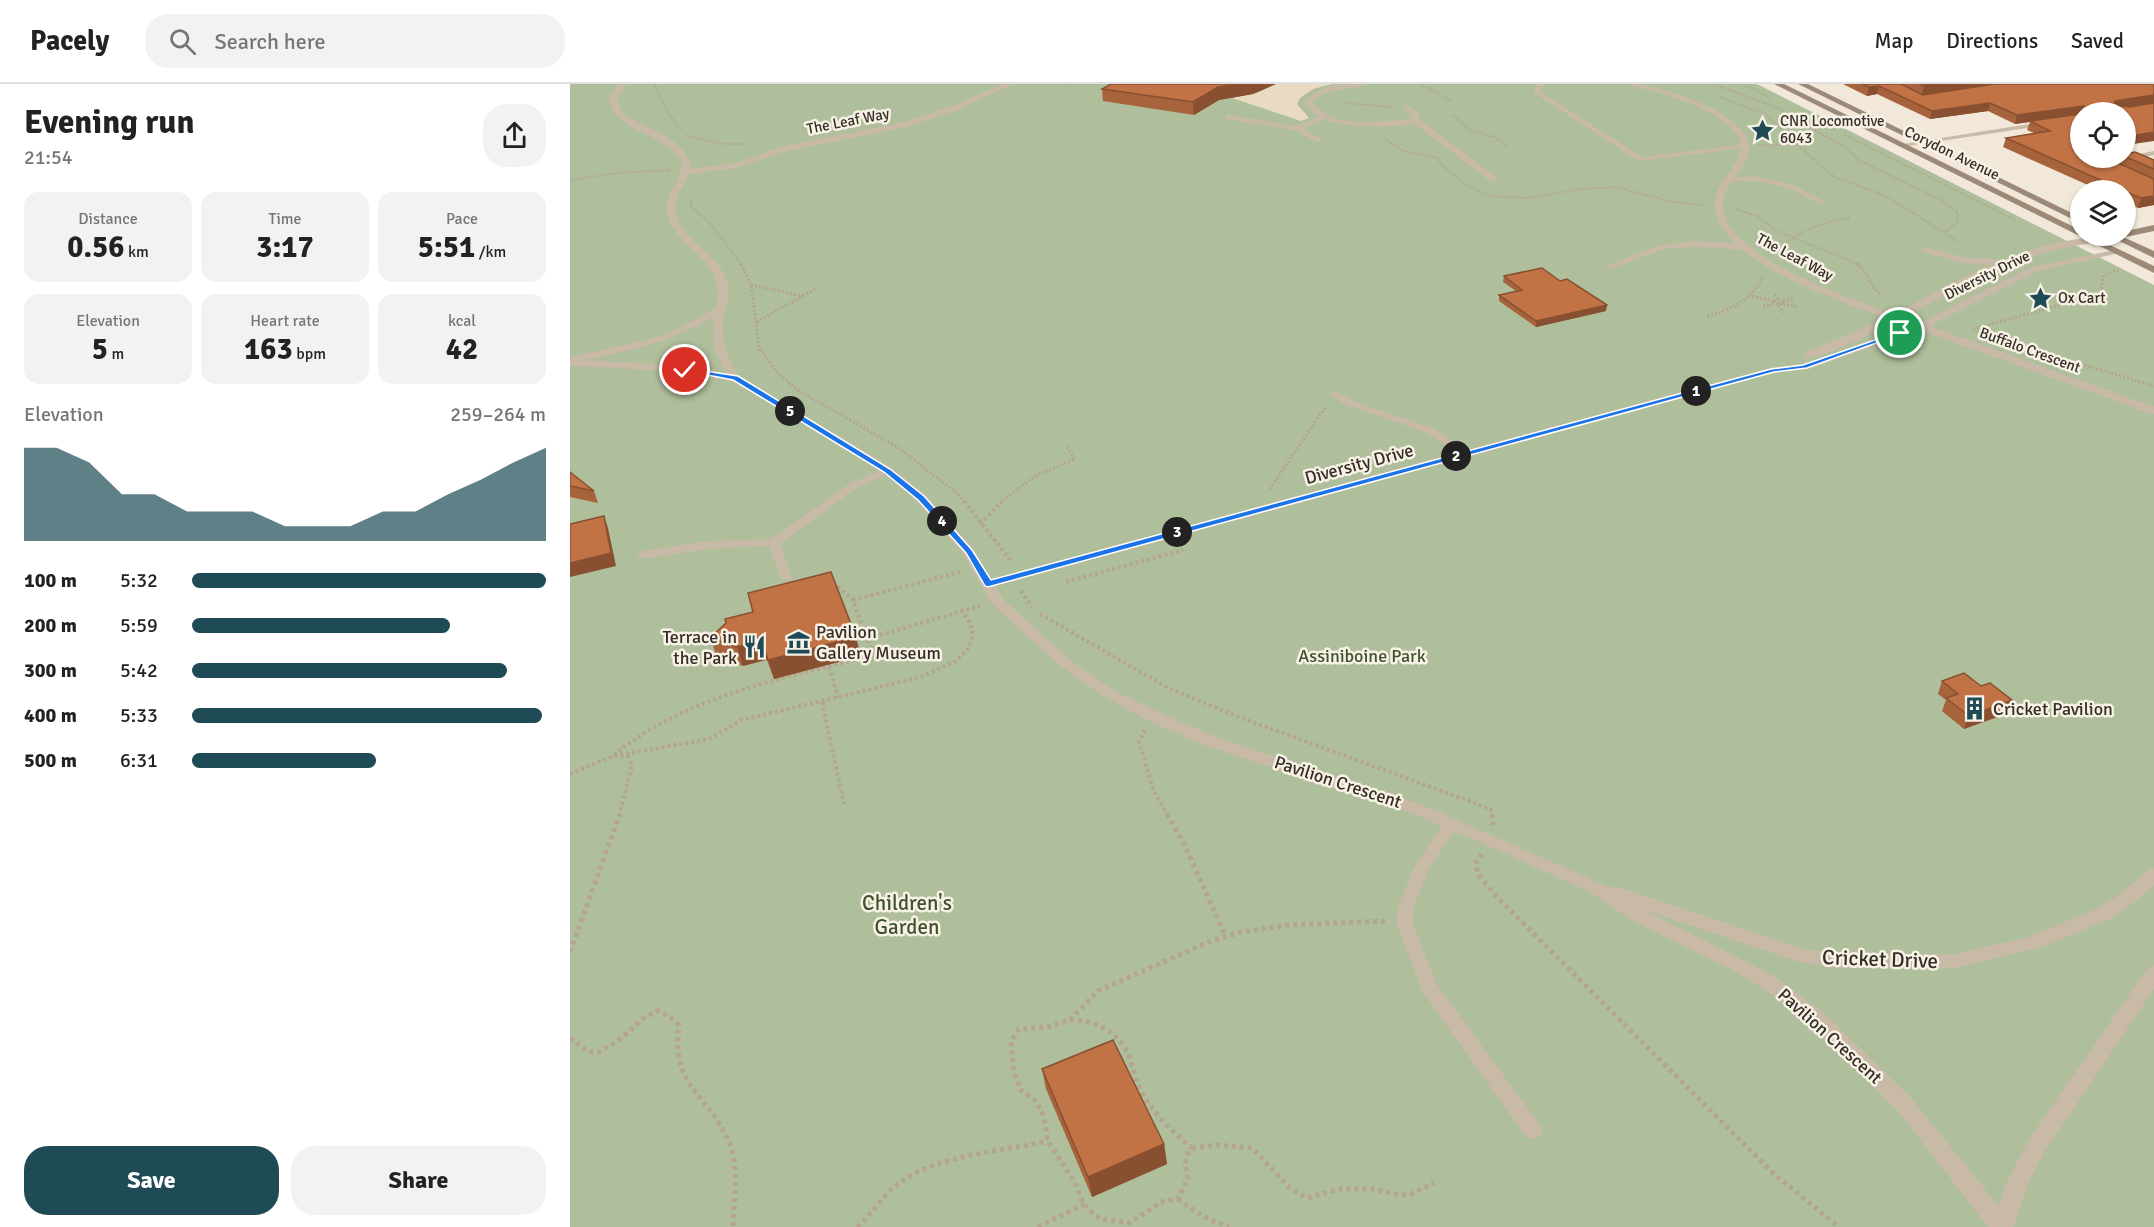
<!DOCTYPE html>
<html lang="en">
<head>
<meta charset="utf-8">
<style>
	:root { --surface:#fff; --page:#f2f2f2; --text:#222; --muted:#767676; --line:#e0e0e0; --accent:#1e4b55 }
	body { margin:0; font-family:Signika,sans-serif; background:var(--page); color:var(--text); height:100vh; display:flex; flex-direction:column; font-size:22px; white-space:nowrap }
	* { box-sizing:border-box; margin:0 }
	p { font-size:20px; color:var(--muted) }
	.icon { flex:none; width:33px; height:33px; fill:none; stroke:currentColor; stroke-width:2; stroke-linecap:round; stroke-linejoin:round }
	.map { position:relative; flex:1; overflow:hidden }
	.sheet { display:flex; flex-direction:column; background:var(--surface); width:570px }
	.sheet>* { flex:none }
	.tools { position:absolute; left:1500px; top:18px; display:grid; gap:12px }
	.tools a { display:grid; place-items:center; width:66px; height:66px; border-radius:50%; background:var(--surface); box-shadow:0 2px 4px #0004; font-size:30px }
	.pin { position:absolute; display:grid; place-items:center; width:51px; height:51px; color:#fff; margin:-26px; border:3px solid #fff; border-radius:50%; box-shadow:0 2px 6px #0007 }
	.km { position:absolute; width:30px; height:30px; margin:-15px; border-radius:50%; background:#222; color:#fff; font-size:16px; line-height:30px; text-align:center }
	.round { display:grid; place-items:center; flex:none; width:63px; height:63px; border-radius:24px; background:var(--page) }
	.summary { display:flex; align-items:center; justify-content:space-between; height:102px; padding:0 24px }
	h1 { font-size:33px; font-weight:700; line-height:45px }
	.metrics { display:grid; grid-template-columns:repeat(3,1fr); gap:9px; height:102px; padding:6px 24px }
	.metrics div { display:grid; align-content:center; border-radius:15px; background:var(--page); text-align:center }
	.metrics b { font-size:30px; font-weight:700 }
	.metrics small { font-size:16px; font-weight:400 }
	.metrics p { font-size:16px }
	.chart { height:168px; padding:12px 24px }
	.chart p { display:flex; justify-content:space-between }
	.chart svg { width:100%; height:108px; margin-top:6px; fill:var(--accent); opacity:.7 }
	.cta { display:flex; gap:12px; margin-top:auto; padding:12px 24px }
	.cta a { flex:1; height:69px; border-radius:24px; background:var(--accent); color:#fff; font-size:24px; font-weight:700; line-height:69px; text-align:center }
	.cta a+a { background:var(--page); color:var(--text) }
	ul { padding:0 24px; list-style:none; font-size:20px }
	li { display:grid; grid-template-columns:96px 72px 1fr; align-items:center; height:45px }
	li i { height:15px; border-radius:8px; background:var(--accent) }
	header { display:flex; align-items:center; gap:36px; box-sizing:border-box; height:84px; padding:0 30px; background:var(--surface); border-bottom:2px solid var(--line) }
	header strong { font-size:28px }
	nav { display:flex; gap:33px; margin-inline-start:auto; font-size:21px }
	.search { width:420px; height:54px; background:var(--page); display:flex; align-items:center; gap:15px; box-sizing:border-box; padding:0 21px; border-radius:24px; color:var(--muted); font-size:22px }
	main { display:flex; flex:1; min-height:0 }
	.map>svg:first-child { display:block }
	.green { fill:#afbf9b }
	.plaza { fill:#e8dbc1 }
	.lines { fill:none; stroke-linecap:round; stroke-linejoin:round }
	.path-far3 { stroke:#b4a491; stroke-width:2; stroke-dasharray:1.5 1.5; stroke-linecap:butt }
	.path-far2 { stroke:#b4a491; stroke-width:3; stroke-dasharray:2 2; stroke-linecap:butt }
	.path-far1 { stroke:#b4a491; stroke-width:4; stroke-dasharray:3 3; stroke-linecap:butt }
	.path { stroke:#b4a491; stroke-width:5; stroke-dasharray:4 4; stroke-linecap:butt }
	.lane { fill:#c8baa6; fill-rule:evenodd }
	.street { fill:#c8baa6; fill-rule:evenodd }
	.secondary { fill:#9c8978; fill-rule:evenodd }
	.wall { fill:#a7633c }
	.shaded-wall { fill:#885031 }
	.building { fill:#c27346; stroke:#885031; stroke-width:1.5 }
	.route { fill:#1a73e8; stroke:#fff; stroke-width:1.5 }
	.labels { text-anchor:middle; stroke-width:5; stroke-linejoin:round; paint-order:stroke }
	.far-street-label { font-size:15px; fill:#352d27; stroke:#f8f2e6 }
	.far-poi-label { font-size:15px; fill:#352d27; stroke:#f8f2e6; text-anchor:start }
	.street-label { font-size:18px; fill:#352d27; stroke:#f8f2e6 }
	.poi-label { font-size:18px; fill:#352d27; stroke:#f8f2e6; text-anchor:start }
	.park-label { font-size:18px; fill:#3f522c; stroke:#f8f2e6 }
	.near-park-label { font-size:21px; fill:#3f522c; stroke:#f8f2e6 }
	.near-street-label { font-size:21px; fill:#352d27; stroke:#f8f2e6 }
</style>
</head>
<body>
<header>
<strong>Pacely</strong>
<div class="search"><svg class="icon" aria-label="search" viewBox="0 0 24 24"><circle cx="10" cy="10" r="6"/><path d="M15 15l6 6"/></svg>Search here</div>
<nav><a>Map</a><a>Directions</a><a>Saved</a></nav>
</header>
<main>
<section class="sheet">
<div class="summary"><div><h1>Evening run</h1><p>21:54</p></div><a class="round"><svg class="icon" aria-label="share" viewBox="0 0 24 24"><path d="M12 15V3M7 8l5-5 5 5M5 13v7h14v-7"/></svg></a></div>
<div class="metrics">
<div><p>Distance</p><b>0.56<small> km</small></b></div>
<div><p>Time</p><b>3:17</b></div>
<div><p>Pace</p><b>5:51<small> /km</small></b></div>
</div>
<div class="metrics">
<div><p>Elevation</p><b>5<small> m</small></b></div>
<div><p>Heart rate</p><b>163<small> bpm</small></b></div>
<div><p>kcal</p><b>42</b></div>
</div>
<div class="chart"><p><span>Elevation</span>259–264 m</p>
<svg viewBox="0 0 160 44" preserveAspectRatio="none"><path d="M0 44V6L10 6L20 12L30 25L40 25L50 32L60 32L70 32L80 38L90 38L100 38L110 32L120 32L130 25L140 19L150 12L160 6V44z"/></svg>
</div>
<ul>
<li><b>100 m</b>5:32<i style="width:100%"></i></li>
<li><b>200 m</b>5:59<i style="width:73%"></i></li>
<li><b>300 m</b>5:42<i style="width:89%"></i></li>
<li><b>400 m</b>5:33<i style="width:99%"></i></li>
<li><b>500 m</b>6:31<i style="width:52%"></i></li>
</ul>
<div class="cta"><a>Save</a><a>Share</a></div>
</section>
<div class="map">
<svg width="1584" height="1143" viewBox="0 0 1584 1143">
	<rect width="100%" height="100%" fill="#f1e8da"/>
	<!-- green -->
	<polygon class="green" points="0,0 1187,0 1584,201 1584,1143 0,1143"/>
	<!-- plaza -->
	<polygon class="plaza" points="705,0 762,0 743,5 730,14 727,20 739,34 731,37 662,14 689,8"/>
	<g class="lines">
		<!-- path-far3 -->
		<g class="path-far3">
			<polyline points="84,0 97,27 111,46"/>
			<polyline points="850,0 882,17"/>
			<polyline points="1144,0 1210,25 1276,64 1288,76 1371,116 1387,128 1388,138 1375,148"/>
			<polyline points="1173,0 1201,14"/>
			<polyline points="491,1 501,0"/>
			<polyline points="1147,12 1195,30 1254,85 1267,94 1316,112 1389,158"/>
			<polyline points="775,19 822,23"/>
			<polyline points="883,31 901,47 925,53 938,63"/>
			<polyline points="1275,51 1445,136"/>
			<polyline points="117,52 154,60 179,60"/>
			<polyline points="816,55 833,67 869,74"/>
			<polyline points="1188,61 1229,61"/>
			<polyline points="868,74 869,78 895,101 922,112 957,114 1010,105 1045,103 1103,118 1135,121"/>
			<polyline points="0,96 46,89 101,86"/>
			<polyline points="121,116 121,122 140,139 172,181"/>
			<polyline points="1166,125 1187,132 1207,147 1290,181"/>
			<path d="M1207,169C1226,145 1252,140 1281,133"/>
		</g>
		<!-- path-far2 -->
		<g class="path-far2">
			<polyline points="171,180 181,201 189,264 208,289 226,305 329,364 389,411 395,419"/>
			<path d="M1287,180C1299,187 1298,202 1311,210"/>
			<polyline points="181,201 233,212 186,238"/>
			<polyline points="1205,210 1208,216"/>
			<polyline points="233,212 246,205"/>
			<polyline points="1182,212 1204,217"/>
			<polygon points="1204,217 1214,219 1206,220"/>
			<polyline points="1213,217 1224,215"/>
			<polyline points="1213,220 1228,223"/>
			<polyline points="1209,221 1213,229"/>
			<polyline points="1193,222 1204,220"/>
			<path d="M1137,232C1162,226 1180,216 1193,194"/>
			<polyline points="1403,245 1527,211 1530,208 1534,191 1549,186"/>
			<polyline points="1484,272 1584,302"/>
			<polyline points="700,405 756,322"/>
			<polyline points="430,419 465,392 505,375 497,363"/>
		</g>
		<!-- path-far1 -->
		<g class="path-far1">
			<polyline points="394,417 441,477"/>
			<polyline points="410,440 432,417"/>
			<polyline points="496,498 613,466"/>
			<polyline points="262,503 267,502 283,516 297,555"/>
			<polyline points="451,507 462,523"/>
			<polyline points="283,516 390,488"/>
			<polyline points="470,530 598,604 666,632 910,721 921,726 922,732"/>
			<polyline points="259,583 268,614"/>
			<polyline points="252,618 274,720"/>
			<polyline points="575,646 569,658 583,705 598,732"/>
			<path d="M44,671C117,611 215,594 304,571L297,555L392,527"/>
			<polyline points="0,690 43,672 139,655 172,636 351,593 386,577 399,564 403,551 400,539 392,527 410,522"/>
			<polyline points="49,732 62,682 58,673 50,672"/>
		</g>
		<!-- path -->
		<g class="path">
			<polyline points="597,730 614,760 656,853"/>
			<polyline points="922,730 923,741"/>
			<polyline points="912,770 905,780 909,791 924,810 1203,1089 1269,1143"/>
			<polyline points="0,868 50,730"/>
			<path d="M500,936C528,937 552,949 561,978C564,988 566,999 572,1009C584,1030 603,1048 622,1064C613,1073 615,1083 618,1094L608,1115L593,1117L559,1139L531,1135L523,1130L514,1120L505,1099L478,1057L474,1033L466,1017L451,1006L444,990L441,958L449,945L478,943Z"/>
			<polyline points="500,936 528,907 636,859 671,848 718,841 815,837"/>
			<path d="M0,954L18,968H29L48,957L75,933L88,927L99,932L109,941C101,1005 136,1007 158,1056C170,1082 164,1115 163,1143"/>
			<polyline points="622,1064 647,1061 682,1064 720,1104 737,1114 770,1105 803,1105 831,1111 841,1110 864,1099"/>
			<polyline points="608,1115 632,1132 659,1143"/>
			<path d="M287,1143C303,1129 314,1109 332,1097C370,1071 433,1067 478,1057"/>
			<polyline points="468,1143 514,1120"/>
		</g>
		<!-- lane -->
		<g class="lane">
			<polygon points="967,0 974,0 969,7 1072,73 1175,60 1179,62 1175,64 1068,77 963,8"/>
			<polygon points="833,21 837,21 848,28 849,35 926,93 926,97 920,97 842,38 841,31 833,23"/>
			<polygon points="659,31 726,42 753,31 760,33 733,44 750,54 750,58 747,58 725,46 656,35 656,31"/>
			<polygon points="1584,67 1584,71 1541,79 1543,81 1539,83 1529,78"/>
			<path d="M1182,92L1221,100L1256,118C1248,123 1235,112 1226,108C1203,98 1181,95 1156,98L1152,96L1156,94Z"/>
			<polygon points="1126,157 1175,160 1179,163 1175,166 1126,163 1094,165 1040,185 1033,183 1090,161"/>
			<polygon points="1355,163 1394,173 1433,176 1437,179 1433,182 1394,179 1352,168 1352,164"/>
			<polygon points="766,307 786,318 860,343 905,369 903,371 895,371 852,347 778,322 762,312 761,310"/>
			<polygon points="317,383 323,386 321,388 287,404 210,460 222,493 220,496 216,497 210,493 199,462 138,465 72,475 66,471 72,467 138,457 201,455 279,400"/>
			<polygon points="881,734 886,735 889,739 859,785 845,820 842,838 866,899 970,1041 973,1047 970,1053 963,1055 956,1053 852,907 826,838 829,820 844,784 876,735"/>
		</g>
		<!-- street -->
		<g class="street">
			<path d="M48,0H56L47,14L52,29C74,45 118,53 121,85L166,79L211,63L335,38L385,21L433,0H443L391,25L340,42L213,68L167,84L119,90C114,102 103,115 106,129C112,156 146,169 156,194C161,206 158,215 155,226C150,250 155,272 169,292L321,383L356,411L404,465L421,495L1199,284L1234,280L1340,242L1326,237C1308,247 1253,276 1235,273V269L1316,234C1274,219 1130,172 1146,111C1151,93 1178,74 1169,54C1159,32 1112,16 1090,9C1081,6 1068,5 1060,0C1088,0 1186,30 1179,68C1174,93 1141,105 1158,139C1180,180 1281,215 1325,230C1382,200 1438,166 1502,156C1511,155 1522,151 1529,156L1524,159C1453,167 1396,201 1334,233L1350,239L1462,183L1549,165V169L1469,187L1360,242L1584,323V331L1350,246L1239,285L1204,289L426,502L433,515L499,575L543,606L595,631L651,655L853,721L1039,803H1049L1230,864L1264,870H1385L1459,853L1526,825L1549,811L1578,786L1584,784V801L1561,821L1540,835L1469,864L1385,884H1264L1229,878L1074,826L1206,893L1252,927L1342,1015L1428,1121L1439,1093L1460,1054L1577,885L1584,882V905L1475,1067L1457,1101L1444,1143H1418L1328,1027L1238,939L1192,903L1159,884L1066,839L1020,808L912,759L841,729L639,663L583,639L533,612L489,581L422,520L393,470L346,417L313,389L162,297L100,287L0,282V273L80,255L106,246L145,225C160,175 107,169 97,130C92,110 114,97 111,77C94,47 45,50 39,14ZM143,234V262L156,289L100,281L16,276C64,266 99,258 143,234Z"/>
			<path d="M769,0H797C780,9 756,0 743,19C766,47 813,37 845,34L849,36C833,46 775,43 757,36C747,33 741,27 735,19C743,6 755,3 769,0Z"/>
			<polygon points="1510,32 1510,36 1331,63 1327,61"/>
		</g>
		<!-- secondary -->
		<g class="secondary">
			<polygon points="1204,0 1214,0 1510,146 1510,152 1521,152 1584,182 1584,189"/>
			<polygon points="1228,0 1238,0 1510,133 1510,139"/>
			<polygon points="1584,141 1584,147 1556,153 1552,152 1556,152 1556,147"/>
			<polygon points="1539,152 1551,152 1584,167 1584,174"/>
		</g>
	</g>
	<!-- wall -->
	<g class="wall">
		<polygon points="538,0 706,0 683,10 649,16 624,31 533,17 532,5 540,1"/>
		<polygon points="1273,0 1584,0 1584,19 1556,28 1510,28 1538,74 1549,79 1551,74 1556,74 1556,70 1584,76 1584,121 1568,124 1556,118 1556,106 1529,106 1433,63 1436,54 1464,49 1457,46 1460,38 1445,40 1418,27 1360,35 1307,10 1297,12"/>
		<polygon points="934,192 990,197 1036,227 966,243 929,217 929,211 946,207 933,198"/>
		<polygon points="0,388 24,407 28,419 0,413"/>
		<polygon points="140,554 291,572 204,595 197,576 173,582 147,573"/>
		<polygon points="1372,597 1411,602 1442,616 1438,629 1394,645 1372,627 1376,616 1368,610"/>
		<polygon points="472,985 594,1060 597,1080 522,1113 476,1005"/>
	</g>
	<!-- shaded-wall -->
	<g class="shaded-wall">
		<polygon points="668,0 706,0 683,10 649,16 624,31 623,18 648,3"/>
		<polygon points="1371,0 1427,0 1352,11 1354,2"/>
		<polygon points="1309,2 1307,10 1297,12 1299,3"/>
		<polygon points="1584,11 1584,19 1543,26 1545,17"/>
		<polygon points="1420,19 1418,27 1360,35 1362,27"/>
		<polygon points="1514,22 1510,30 1445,40 1447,31"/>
		<polygon points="1584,48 1584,57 1556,61 1556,53"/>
		<polygon points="1584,112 1584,121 1568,124 1571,114"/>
		<polygon points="1037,221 1036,227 966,243 966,237"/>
		<polygon points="34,432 38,444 46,482 0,493 0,479"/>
		<polygon points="286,553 291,572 204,595 198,576"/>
		<polygon points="192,557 198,575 173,582 167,563"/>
		<polygon points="1442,616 1438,629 1394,645 1399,632"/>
		<polygon points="594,1060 597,1080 522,1113 518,1093"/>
	</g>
	<!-- building -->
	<g class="building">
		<polygon points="541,0 668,0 648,3 623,18 532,5"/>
		<polygon points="1292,0 1331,0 1353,11 1424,0 1584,0 1584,11 1545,17 1544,21 1559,23 1584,19 1584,48 1556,53 1556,28 1513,28 1514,22 1447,31 1420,19 1362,27 1309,2 1299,3"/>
		<polygon points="1349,0 1371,0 1354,2"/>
		<polygon points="1510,30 1510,74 1537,74 1584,95 1584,112 1571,114 1556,108 1556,106 1553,106 1436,54 1480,47 1460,37"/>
		<polygon points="1565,68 1584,76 1584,85 1556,73 1556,70"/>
		<polygon points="972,184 990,197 997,195 1037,221 966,237 929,211 952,206 934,192"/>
		<polygon points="0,388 24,407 0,402"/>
		<polygon points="34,432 41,469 0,479 0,440"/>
		<polygon points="261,488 286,553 198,576 192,557 167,563 140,554 156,539 155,535 183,528 178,509"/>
		<polygon points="1394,589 1411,602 1420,599 1442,616 1399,632 1376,614 1388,610 1372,597"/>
		<polygon points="543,956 594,1060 518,1093 472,985"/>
	</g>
	<!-- route -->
	<polygon class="route" points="1328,248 1334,249 1237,284 1204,288 418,503 415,502 396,469 348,416 314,388 163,296 112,286 115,284 168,292 320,385 354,412 402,466 421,496 1201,285 1233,281"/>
	<!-- icons -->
	<defs>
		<symbol id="sight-bare" viewBox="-9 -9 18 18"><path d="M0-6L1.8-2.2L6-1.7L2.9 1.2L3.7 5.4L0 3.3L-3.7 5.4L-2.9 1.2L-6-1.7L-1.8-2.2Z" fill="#1e4b55" stroke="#f8f2e6" stroke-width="2.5" paint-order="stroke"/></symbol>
		<symbol id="museum-bare" viewBox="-9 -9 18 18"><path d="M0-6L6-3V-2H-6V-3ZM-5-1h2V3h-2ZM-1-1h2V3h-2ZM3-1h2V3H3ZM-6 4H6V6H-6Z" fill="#1e4b55" stroke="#f8f2e6" stroke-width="2.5" paint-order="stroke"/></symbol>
		<symbol id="restaurant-bare" viewBox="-9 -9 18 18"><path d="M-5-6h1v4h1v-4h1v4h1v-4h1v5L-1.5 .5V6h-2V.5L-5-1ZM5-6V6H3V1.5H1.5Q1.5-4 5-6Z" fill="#1e4b55" stroke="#f8f2e6" stroke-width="2.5" paint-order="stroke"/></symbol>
		<symbol id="building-bare" viewBox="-9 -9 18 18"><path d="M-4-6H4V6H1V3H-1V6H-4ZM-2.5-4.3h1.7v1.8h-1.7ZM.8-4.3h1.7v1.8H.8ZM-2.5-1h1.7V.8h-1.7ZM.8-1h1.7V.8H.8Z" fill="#1e4b55" stroke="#f8f2e6" stroke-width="2.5" paint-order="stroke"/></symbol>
	</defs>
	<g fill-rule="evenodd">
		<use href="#sight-bare" x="1176" y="30" width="33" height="33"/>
		<use href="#sight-bare" x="1454" y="198" width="33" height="33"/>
		<use href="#museum-bare" x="212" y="542" width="33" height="33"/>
		<use href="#restaurant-bare" x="168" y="546" width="33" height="33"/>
		<use href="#building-bare" x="1388" y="608" width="33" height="33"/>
	</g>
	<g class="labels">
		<!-- far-street labels -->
		<g class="far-street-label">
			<text transform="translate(278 37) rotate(-11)" y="5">The Leaf Way</text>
			<text transform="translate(1382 69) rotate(26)" y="5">Corydon Avenue</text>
			<text transform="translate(1225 173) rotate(28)" y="5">The Leaf Way</text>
			<text transform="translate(1417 191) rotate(-26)" y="5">Diversity Drive</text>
			<text transform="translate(1460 266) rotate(20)" y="5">Buffalo Crescent</text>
		</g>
		<!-- far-poi labels -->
		<g class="far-poi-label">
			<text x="1210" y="42">CNR Locomotive<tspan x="1210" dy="17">6043</tspan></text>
			<text x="1488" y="219">Ox Cart</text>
		</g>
		<!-- street labels -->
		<g class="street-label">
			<text transform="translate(789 380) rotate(-15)" y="6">Diversity Drive</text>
			<text transform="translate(768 698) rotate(18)" y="6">Pavilion Crescent</text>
			<text transform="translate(1260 952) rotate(42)" y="6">Pavilion Crescent</text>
		</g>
		<!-- poi labels -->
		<g class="poi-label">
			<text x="246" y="554">Pavilion<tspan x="246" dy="21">Gallery Museum</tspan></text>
			<text x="167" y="559" text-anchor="end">Terrace in<tspan x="167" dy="21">the Park</tspan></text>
			<text x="1423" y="631">Cricket Pavilion</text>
		</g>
		<!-- park labels -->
		<g class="park-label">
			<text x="792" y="578">Assiniboine Park</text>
		</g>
		<!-- near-park labels -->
		<g class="near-park-label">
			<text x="337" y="826">Children's<tspan x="337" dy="24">Garden</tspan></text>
		</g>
		<!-- near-street labels -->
		<g class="near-street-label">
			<text transform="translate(1310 875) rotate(2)" y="7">Cricket Drive</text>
		</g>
	</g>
</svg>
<div class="tools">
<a><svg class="icon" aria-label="locate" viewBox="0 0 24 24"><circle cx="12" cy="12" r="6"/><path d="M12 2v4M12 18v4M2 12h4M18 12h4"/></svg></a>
<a><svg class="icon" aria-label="layers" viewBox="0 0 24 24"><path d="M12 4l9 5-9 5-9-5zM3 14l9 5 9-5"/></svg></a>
</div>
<div class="pin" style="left:1330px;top:249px;background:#1e9e55"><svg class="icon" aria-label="arrive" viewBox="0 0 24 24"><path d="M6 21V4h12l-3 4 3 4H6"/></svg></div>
<div class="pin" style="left:115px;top:286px;background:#d93025"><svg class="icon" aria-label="check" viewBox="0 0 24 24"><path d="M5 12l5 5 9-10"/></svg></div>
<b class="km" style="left:1126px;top:307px">1</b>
<b class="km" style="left:886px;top:372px">2</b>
<b class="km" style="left:607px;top:448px">3</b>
<b class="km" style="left:372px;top:437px">4</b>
<b class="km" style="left:220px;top:327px">5</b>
</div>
</main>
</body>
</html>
